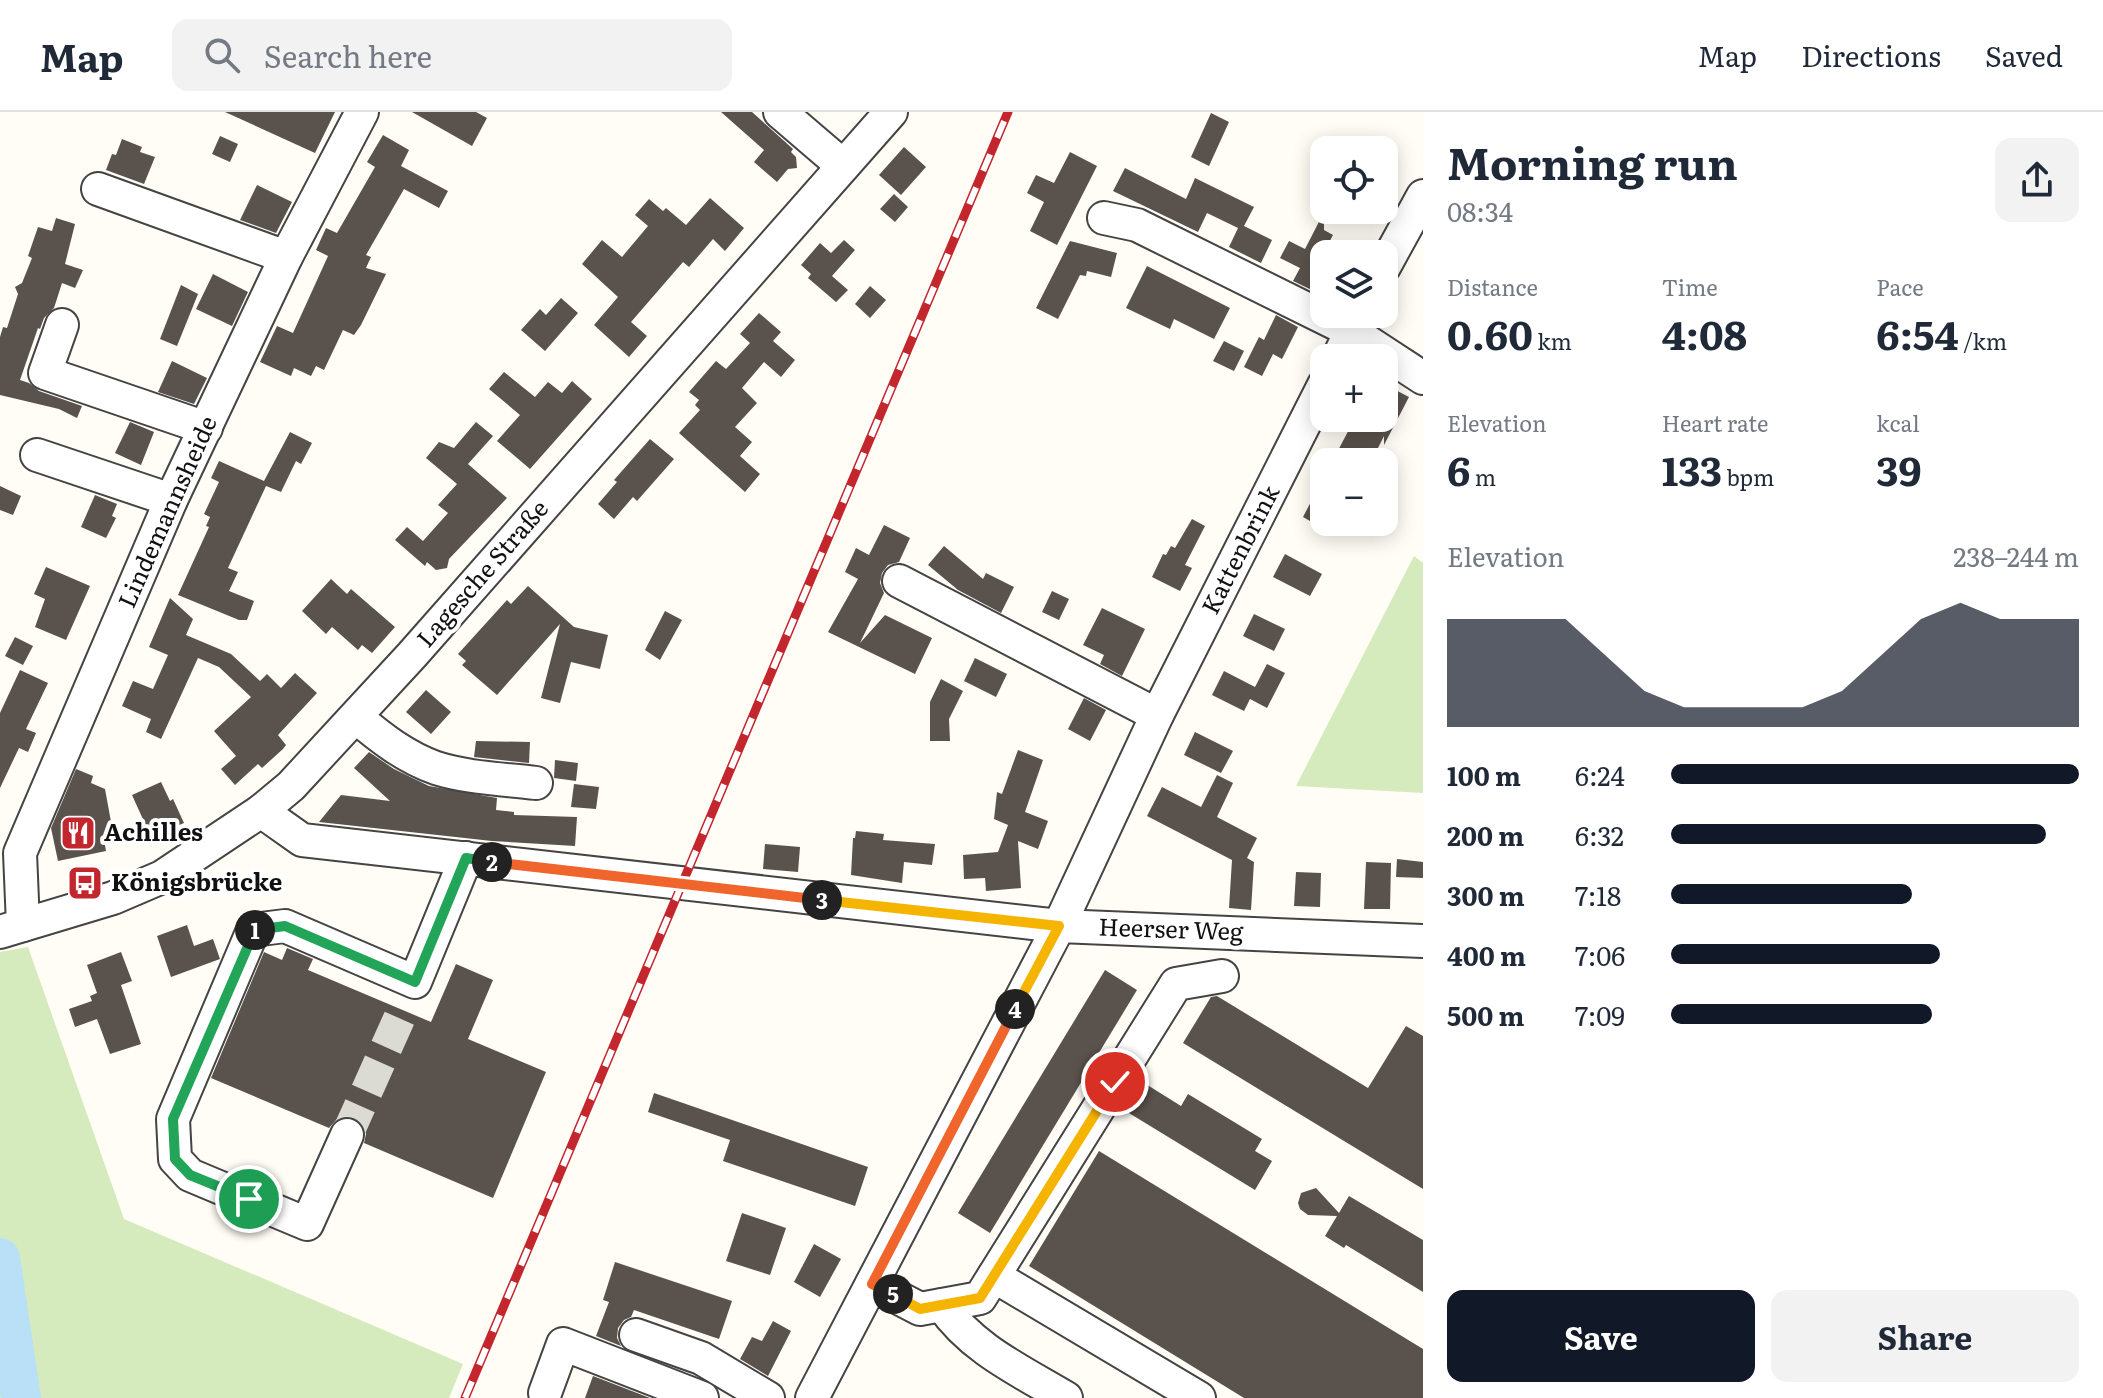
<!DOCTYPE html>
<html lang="en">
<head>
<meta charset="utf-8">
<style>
	:root { --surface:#fff; --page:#f2f2f3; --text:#1f2937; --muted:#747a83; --line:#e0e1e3; --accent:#111827 }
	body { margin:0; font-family:Literata,serif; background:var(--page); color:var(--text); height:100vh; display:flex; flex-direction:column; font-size:30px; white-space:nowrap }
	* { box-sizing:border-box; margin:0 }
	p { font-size:26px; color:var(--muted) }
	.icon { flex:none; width:44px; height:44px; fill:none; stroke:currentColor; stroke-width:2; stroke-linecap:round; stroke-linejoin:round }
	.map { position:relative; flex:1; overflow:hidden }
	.details { display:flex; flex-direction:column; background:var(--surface); width:680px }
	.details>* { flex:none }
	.tools { position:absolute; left:1310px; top:24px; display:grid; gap:16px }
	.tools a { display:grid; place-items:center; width:88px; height:88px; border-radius:16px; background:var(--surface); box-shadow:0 4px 20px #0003; font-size:40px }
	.pin { position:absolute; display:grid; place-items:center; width:68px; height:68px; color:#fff; margin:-34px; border:4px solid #fff; border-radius:50%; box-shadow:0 2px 8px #0007 }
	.km { position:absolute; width:40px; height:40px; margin:-20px; border-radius:50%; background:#222; color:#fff; font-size:22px; line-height:40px; text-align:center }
	.round { display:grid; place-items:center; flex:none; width:84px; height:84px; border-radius:16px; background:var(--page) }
	.summary { display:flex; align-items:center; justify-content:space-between; height:136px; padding:0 24px }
	h1 { font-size:44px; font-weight:700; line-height:60px }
	.stats { display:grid; grid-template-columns:repeat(3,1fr); gap:12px; height:136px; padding:8px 24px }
	.stats div { display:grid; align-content:center }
	.stats b { font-size:40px; font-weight:700 }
	.stats small { font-size:22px; font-weight:400 }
	.stats p { font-size:22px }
	.chart { height:224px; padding:16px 24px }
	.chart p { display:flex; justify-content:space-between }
	.chart svg { width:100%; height:144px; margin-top:8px; fill:var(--accent); opacity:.7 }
	.cta { display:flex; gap:16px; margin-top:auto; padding:16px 24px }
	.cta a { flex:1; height:92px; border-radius:16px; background:var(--accent); color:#fff; font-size:32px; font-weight:700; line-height:92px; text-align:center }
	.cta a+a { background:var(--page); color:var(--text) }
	ul { padding:0 24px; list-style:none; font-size:26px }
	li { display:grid; grid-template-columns:128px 96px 1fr; align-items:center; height:60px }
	li i { height:20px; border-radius:10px; background:var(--accent) }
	header { display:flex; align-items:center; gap:48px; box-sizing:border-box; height:112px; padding:0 40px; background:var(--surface); border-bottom:2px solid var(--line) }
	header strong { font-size:38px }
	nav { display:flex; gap:44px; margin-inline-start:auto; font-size:28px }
	.search { width:560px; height:72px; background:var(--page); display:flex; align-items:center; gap:20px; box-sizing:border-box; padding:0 28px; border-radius:16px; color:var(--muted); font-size:30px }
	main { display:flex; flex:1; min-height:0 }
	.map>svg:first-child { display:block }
	.green { fill:#d5ebbd }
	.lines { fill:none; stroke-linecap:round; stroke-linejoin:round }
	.river { stroke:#b9e0f7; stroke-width:40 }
	.building { fill:#5a524d }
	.minor-tunnel { stroke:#dbdad3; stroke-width:32; stroke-dasharray:32 16; stroke-linecap:butt }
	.minor-casing { stroke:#444; stroke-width:36 }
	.minor { stroke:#fff; stroke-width:32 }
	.rail-casing { stroke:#c4262e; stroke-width:9 }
	.rail { stroke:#fff; stroke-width:6; stroke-dasharray:18; stroke-linecap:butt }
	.split-1-casing { stroke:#fff; stroke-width:16 }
	.split-2-casing { stroke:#fff; stroke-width:16 }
	.split-3-casing { stroke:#fff; stroke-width:16 }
	.split-4-casing { stroke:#fff; stroke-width:16 }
	.split-5-casing { stroke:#fff; stroke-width:16 }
	.split-6-casing { stroke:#fff; stroke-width:16 }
	.split-1 { stroke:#22a559; stroke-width:10 }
	.split-2 { stroke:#22a559; stroke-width:10 }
	.split-3 { stroke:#f0652b; stroke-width:10 }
	.split-4 { stroke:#f5b400; stroke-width:10 }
	.split-5 { stroke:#f0652b; stroke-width:10 }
	.split-6 { stroke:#f5b400; stroke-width:10 }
	.labels { text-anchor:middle; stroke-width:8; stroke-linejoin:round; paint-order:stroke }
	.street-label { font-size:24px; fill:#111; stroke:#fff }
	.poi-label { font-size:24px; font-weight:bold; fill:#111; stroke:#fff; text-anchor:start }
</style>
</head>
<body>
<header>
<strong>Map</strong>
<div class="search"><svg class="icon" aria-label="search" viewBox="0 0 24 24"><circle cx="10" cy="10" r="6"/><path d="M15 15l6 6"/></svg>Search here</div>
<nav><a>Map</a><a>Directions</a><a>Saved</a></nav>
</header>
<main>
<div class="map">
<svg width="1423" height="1286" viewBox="0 0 1423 1286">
	<rect width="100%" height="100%" fill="#fffdf5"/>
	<!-- green -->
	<g class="green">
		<polygon points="1414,444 1423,451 1423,681 1296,674"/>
		<polygon points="28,835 124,1107 463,1252 449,1286 0,1286 0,840"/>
	</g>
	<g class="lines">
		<!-- river -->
		<polyline class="river" points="0,1146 21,1286"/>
	</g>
	<!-- building -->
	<g class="building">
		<polygon points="225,0 335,0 315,41"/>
		<polygon points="412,0 476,0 487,6 472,34"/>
		<polygon points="721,0 752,0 793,37 791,40 796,45 797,56 788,57 777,70 754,50 764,38"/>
		<polygon points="1211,1 1229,10 1209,54 1191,45"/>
		<polygon points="383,23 409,38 401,54 448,79 439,96 404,77 366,143 371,145 366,156 386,162 361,213 354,223 343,218 324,258 316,254 311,264 294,256 291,264 260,250 277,214 293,221 328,144 316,138 326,116 337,121 375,55 367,50"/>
		<polygon points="220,24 238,32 230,50 212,42"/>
		<polygon points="122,27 142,35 140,40 155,45 144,72 106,58 112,42 116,43"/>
		<polygon points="904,35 926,55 901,83 879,63"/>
		<polygon points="1070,40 1097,54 1057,133 1030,119 1044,90 1027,81 1036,63 1054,71"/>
		<polygon points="1125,56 1186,87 1195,66 1254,95 1244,114 1272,128 1261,151 1229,135 1238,116 1207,101 1198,120 1113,79"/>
		<polygon points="257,73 292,90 276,121 240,108"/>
		<polygon points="894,82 908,95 895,110 880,97"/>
		<polygon points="710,86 744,116 725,139 713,127 689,155 683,150 631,210 647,224 629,245 594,213 618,185 582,152 602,128 622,145 648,114 635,103 649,87 663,99 666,96 686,113"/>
		<polygon points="1324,100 1324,118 1333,123 1324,140 1324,163 1316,180 1293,169 1300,156 1280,146 1289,129 1305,137"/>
		<polygon points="56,106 75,112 65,152 83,158 75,176 62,171 54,196 44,206 40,217 38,216 20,268 29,271 39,279 82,294 77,306 59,297 0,283 0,225 3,215 7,216 18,182 15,175 22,171 32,146 28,144 38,115 52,119"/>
		<polygon points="844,128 855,138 832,164 848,178 836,190 808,166 811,162 801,153 820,131 831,141"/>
		<polygon points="1070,129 1117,141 1111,165 1087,159 1086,164 1080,163 1058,207 1036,196"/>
		<polygon points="1147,154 1230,196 1214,227 1174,207 1170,217 1126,196"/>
		<polygon points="213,162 248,180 232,214 196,197"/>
		<polygon points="181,173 198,182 177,234 160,227"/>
		<polygon points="870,174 886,188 870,206 855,192"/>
		<polygon points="561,186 578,201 545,239 521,218 540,197 546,203"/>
		<polygon points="759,201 781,220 773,229 795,248 781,265 764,250 742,276 757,291 735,315 752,330 740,344 760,362 745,380 679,321 700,298 695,293 699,288 689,280 716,249 726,257 750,231 740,222"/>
		<polygon points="1276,203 1298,215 1282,247 1273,242 1262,264 1244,255 1259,225 1264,228"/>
		<polygon points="1224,229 1244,239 1234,259 1213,249"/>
		<polygon points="172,249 207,266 194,292 158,280"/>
		<polygon points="504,260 535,285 548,270 562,281 572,269 592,287 530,357 497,329 520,303 489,277"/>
		<polygon points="1384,272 1409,285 1384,333 1384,324 1371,350 1332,350 1355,306 1384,306"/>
		<polygon points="130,310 154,320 141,353 115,341"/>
		<polygon points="476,310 493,324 468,352 507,386 449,447 447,456 436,458 427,450 425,454 395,428 407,415 423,429 448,401 438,393 457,372 426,346 439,330 454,336"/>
		<polygon points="290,320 312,331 301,352 296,349 281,380 266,374 228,456 238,460 229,479 254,489 247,508 239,508 178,483 209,415 206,414 210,405 204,402 219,370 211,366 219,349 264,369"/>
		<polygon points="650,327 674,347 637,389 633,385 614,407 598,392 617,370 614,368"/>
		<polygon points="1324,365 1324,417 1303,405"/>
		<polygon points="0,374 21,384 13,403 0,398"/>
		<polygon points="95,383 117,392 112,404 116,406 106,426 81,415"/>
		<polygon points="1192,407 1205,414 1185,453 1192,456 1180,479 1152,465 1163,442 1166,443 1171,434 1175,436"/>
		<polygon points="884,413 910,426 899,450 888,453 882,461 880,471 884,481 860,531 885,503 932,526 915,562 828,520 858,467 845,460 856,436 869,443"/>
		<polygon points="944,434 983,467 986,461 1014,475 1001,501 958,478 928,453"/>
		<polygon points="1285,442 1322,462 1310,484 1273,465"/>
		<polygon points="46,455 90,474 66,528 35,515 45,487 34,482"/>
		<polygon points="331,467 347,482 351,477 395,515 372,541 362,533 358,538 332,515 326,522 302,499"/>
		<polygon points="528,474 574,515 608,523 600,557 571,550 560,591 541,586 560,512 497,583 462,553 466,549 458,542 507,488 511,492"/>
		<polygon points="1052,479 1069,487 1059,508 1042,500"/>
		<polygon points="170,486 193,507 186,523 231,542 260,569 267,562 281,576 295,561 317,581 278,623 286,633 283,637 262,656 258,652 235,673 221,657 236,644 214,619 251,585 219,555 198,546 161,627 146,620 151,607 122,594 133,569 153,577 168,543 149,535"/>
		<polygon points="1102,496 1145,517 1122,564 1100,552 1104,543 1083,533"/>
		<polygon points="665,499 682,508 660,548 645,538"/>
		<polygon points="1254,502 1285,517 1274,539 1243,524"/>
		<polygon points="15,525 33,534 23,553 5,544"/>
		<polygon points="975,546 1007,562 996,585 964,569"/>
		<polygon points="1267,552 1285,561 1267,596 1250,587 1244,599 1212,583 1224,559 1255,575"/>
		<polygon points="20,558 48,571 26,617 36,621 28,640 19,636 0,676 0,601"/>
		<polygon points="941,567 963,579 949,607 950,629 930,629 930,590"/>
		<polygon points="426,578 451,600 431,622 406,600"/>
		<polygon points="1084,586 1106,598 1090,629 1068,617"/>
		<polygon points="1195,620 1233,639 1221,661 1184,643"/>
		<polygon points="476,629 530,630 529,651 474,645"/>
		<polygon points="1018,638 1043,648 1025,700 1048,709 1038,737 1018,729 1021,776 986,779 985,766 964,767 963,743 998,740 1008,713 994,707 997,680 1002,682"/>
		<polygon points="369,640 394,657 429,674 497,686 496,698 514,700 514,703 577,705 575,734 492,729 319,710 341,683 390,689 354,656"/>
		<polygon points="555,648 578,651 576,669 554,666"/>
		<polygon points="76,657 93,664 91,671 105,677 114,726 104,727 106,739 58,749 51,716"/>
		<polygon points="1217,663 1233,671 1217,705 1257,726 1247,746 1254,750 1251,798 1229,796 1232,748 1147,704 1162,675 1201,695"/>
		<polygon points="161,670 170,689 173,687 184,711 151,725 132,683"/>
		<polygon points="574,672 599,675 596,697 571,695"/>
		<polygon points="856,719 884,722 883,728 935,732 932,753 904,750 902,771 851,763 853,726 855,726"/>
		<polygon points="765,732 800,735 798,760 763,757"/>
		<polygon points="1397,747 1423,750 1423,766 1396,765"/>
		<polygon points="1366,750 1391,751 1390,797 1364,797"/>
		<polygon points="1296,760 1321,761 1320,795 1294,794"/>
		<polygon points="187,813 194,834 213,827 220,847 171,865 157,824"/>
		<polygon points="287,836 313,847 308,858 431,910 456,852 493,868 468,927 546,960 493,1086 364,1031 366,1022 363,1013 354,1005 346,1004 337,1007 329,1016 211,966 264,840 282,848"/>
		<polygon points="121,840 132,869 121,873 141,932 110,942 97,907 75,915 69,897 92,889 90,884 97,881 87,853"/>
		<polygon points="1105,858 1137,878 990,1121 958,1101"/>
		<polygon points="1217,884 1368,976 1406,914 1423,924 1423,1077 1183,931 1211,885"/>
		<polygon points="1141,969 1181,994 1188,982 1262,1027 1255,1039 1272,1049 1255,1078 1124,998"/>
		<polygon points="654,981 868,1055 855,1094 723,1049 730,1028 648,1000"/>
		<polygon points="1099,1039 1423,1237 1423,1286 1244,1286 1029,1154"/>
		<polygon points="1316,1076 1339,1101 1349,1084 1423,1128 1423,1180 1346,1133 1344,1136 1325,1124 1337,1104 1308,1103 1300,1097 1298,1091 1301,1081"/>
		<polygon points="742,1101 786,1116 770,1163 726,1149"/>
		<polygon points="814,1132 841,1147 820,1185 794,1170"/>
		<polygon points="615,1150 732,1189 719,1227 634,1198 631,1205 624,1208 618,1216 617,1226 621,1234 596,1224 609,1190 603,1188"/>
		<polygon points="773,1209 791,1219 768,1264 740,1247 752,1225 762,1229"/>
		<polygon points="593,1264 650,1286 585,1286"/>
	</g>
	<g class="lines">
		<!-- minor-tunnel -->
		<polyline class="minor-tunnel" points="347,1023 403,898"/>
		<defs>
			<g id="minor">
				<polyline points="780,0 843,54"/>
				<polyline points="98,77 286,145"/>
				<polyline points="1104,106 1137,113 1351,219 1423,266"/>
				<polyline points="1384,155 1423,84"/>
				<polyline points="62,213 45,261 206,316"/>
				<polyline points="1338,246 1360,202"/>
				<polyline points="37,343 171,388"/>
				<polyline points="899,469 1157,603"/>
				<path d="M356,605C381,626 405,645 436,656C467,666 504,667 536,671"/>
				<polyline points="261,699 302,728 1059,814 1423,829"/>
				<polyline points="23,813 20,741 171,388 286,145 362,0"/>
				<polyline points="0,820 113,786 162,765 261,699 291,674 412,543 891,0"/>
				<polyline points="347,1023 307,1112 190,1063 175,1047 173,1007 253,818 285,814 415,870 466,746"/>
				<polyline points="994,1164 1199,1286"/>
				<polyline points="872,1172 920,1197 980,1186 1176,872 1222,864"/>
				<path d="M942,1193C972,1237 1021,1259 1066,1286"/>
				<polyline points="636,1223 701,1246 768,1286"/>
				<polyline points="545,1281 563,1232 702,1286"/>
				<polyline points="812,1286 1059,814 1157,603 1324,273"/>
			</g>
		</defs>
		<!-- minor casing -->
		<use href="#minor" class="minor-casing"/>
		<!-- minor -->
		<use href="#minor" class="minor"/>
		<defs>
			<polyline id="rail" points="465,1286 1008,0"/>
		</defs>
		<!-- rail casing -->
		<use href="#rail" class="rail-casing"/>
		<!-- rail -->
		<use href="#rail" class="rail"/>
	</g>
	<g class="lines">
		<defs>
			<polyline id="split-1" points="249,1087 190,1063 175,1047 173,1007 255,818"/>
			<polyline id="split-2" points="255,818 285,814 415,870 466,746 492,750"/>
			<polyline id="split-3" points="492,750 822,788"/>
			<polyline id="split-4" points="822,788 1059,814 1015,897"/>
			<polyline id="split-5" points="893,1182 872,1172 1015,897"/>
			<polyline id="split-6" points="893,1182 920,1197 980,1186 1115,970"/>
		</defs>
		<!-- split-1 casing -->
		<use href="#split-1" class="split-1-casing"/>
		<!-- split-2 casing -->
		<use href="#split-2" class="split-2-casing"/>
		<!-- split-3 casing -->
		<use href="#split-3" class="split-3-casing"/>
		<!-- split-4 casing -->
		<use href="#split-4" class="split-4-casing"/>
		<!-- split-5 casing -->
		<use href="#split-5" class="split-5-casing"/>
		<!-- split-6 casing -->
		<use href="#split-6" class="split-6-casing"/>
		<!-- split-1 -->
		<use href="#split-1" class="split-1"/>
		<!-- split-2 -->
		<use href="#split-2" class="split-2"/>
		<!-- split-3 -->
		<use href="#split-3" class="split-3"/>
		<!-- split-4 -->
		<use href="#split-4" class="split-4"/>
		<!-- split-5 -->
		<use href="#split-5" class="split-5"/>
		<!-- split-6 -->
		<use href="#split-6" class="split-6"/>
	</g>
	<!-- icons -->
	<defs>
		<symbol id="restaurant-square" viewBox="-11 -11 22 22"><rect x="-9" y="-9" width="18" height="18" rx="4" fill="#c4262e" stroke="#fff"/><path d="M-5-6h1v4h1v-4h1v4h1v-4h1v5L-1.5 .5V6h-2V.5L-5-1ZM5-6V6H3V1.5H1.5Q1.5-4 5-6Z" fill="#fff"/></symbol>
		<symbol id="bus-square" viewBox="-11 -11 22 22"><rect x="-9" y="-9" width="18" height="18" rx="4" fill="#c4262e" stroke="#fff"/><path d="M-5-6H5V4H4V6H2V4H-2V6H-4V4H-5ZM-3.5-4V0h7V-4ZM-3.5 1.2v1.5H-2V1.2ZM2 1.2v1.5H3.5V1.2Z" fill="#fff"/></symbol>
	</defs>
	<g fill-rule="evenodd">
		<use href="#restaurant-square" x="58" y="701" width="40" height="40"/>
		<use href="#bus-square" x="65" y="751" width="40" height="40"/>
	</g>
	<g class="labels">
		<!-- street labels -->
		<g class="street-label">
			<text transform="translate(168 400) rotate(-66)" y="8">Lindemannsheide</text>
			<text transform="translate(1241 438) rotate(-63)" y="8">Kattenbrink</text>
			<text transform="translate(483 462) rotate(-49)" y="8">Lagesche Straße</text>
			<text transform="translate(1171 818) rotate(2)" y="8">Heerser Weg</text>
		</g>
		<!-- poi labels -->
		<g class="poi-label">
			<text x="104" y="729">Achilles</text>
			<text x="111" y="779">Königsbrücke</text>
		</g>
	</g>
</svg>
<div class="tools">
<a><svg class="icon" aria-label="locate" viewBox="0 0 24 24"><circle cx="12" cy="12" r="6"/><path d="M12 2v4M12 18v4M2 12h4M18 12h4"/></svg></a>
<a><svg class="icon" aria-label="layers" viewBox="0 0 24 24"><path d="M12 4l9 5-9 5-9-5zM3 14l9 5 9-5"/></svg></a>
<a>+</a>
<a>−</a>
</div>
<div class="pin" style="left:249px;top:1087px;background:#1e9e55"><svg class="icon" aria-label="arrive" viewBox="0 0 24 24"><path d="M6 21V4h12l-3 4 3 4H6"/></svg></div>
<div class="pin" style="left:1115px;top:970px;background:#d93025"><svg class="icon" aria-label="check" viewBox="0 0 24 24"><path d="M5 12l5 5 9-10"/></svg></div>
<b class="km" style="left:255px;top:818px">1</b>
<b class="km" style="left:492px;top:750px">2</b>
<b class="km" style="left:822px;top:788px">3</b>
<b class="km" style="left:1015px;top:897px">4</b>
<b class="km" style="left:893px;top:1182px">5</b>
</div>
<section class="details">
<div class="summary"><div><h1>Morning run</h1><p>08:34</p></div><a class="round"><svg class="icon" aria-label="share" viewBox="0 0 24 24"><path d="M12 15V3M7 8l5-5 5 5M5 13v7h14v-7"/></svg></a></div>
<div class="stats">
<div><p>Distance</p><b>0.60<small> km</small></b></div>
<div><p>Time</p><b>4:08</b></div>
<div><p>Pace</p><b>6:54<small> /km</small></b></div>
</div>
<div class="stats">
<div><p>Elevation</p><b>6<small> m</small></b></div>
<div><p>Heart rate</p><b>133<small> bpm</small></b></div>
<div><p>kcal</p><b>39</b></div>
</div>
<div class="chart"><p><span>Elevation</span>238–244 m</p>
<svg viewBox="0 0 160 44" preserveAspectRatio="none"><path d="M0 44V11L10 11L20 11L30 11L40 22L50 33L60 38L70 38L80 38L90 38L100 33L110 22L120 11L130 6L140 11L150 11L160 11V44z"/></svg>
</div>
<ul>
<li><b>100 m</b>6:24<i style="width:100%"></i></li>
<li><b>200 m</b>6:32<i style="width:92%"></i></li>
<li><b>300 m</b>7:18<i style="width:59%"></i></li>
<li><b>400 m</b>7:06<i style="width:66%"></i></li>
<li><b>500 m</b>7:09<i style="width:64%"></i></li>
</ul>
<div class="cta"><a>Save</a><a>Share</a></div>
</section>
</main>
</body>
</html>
